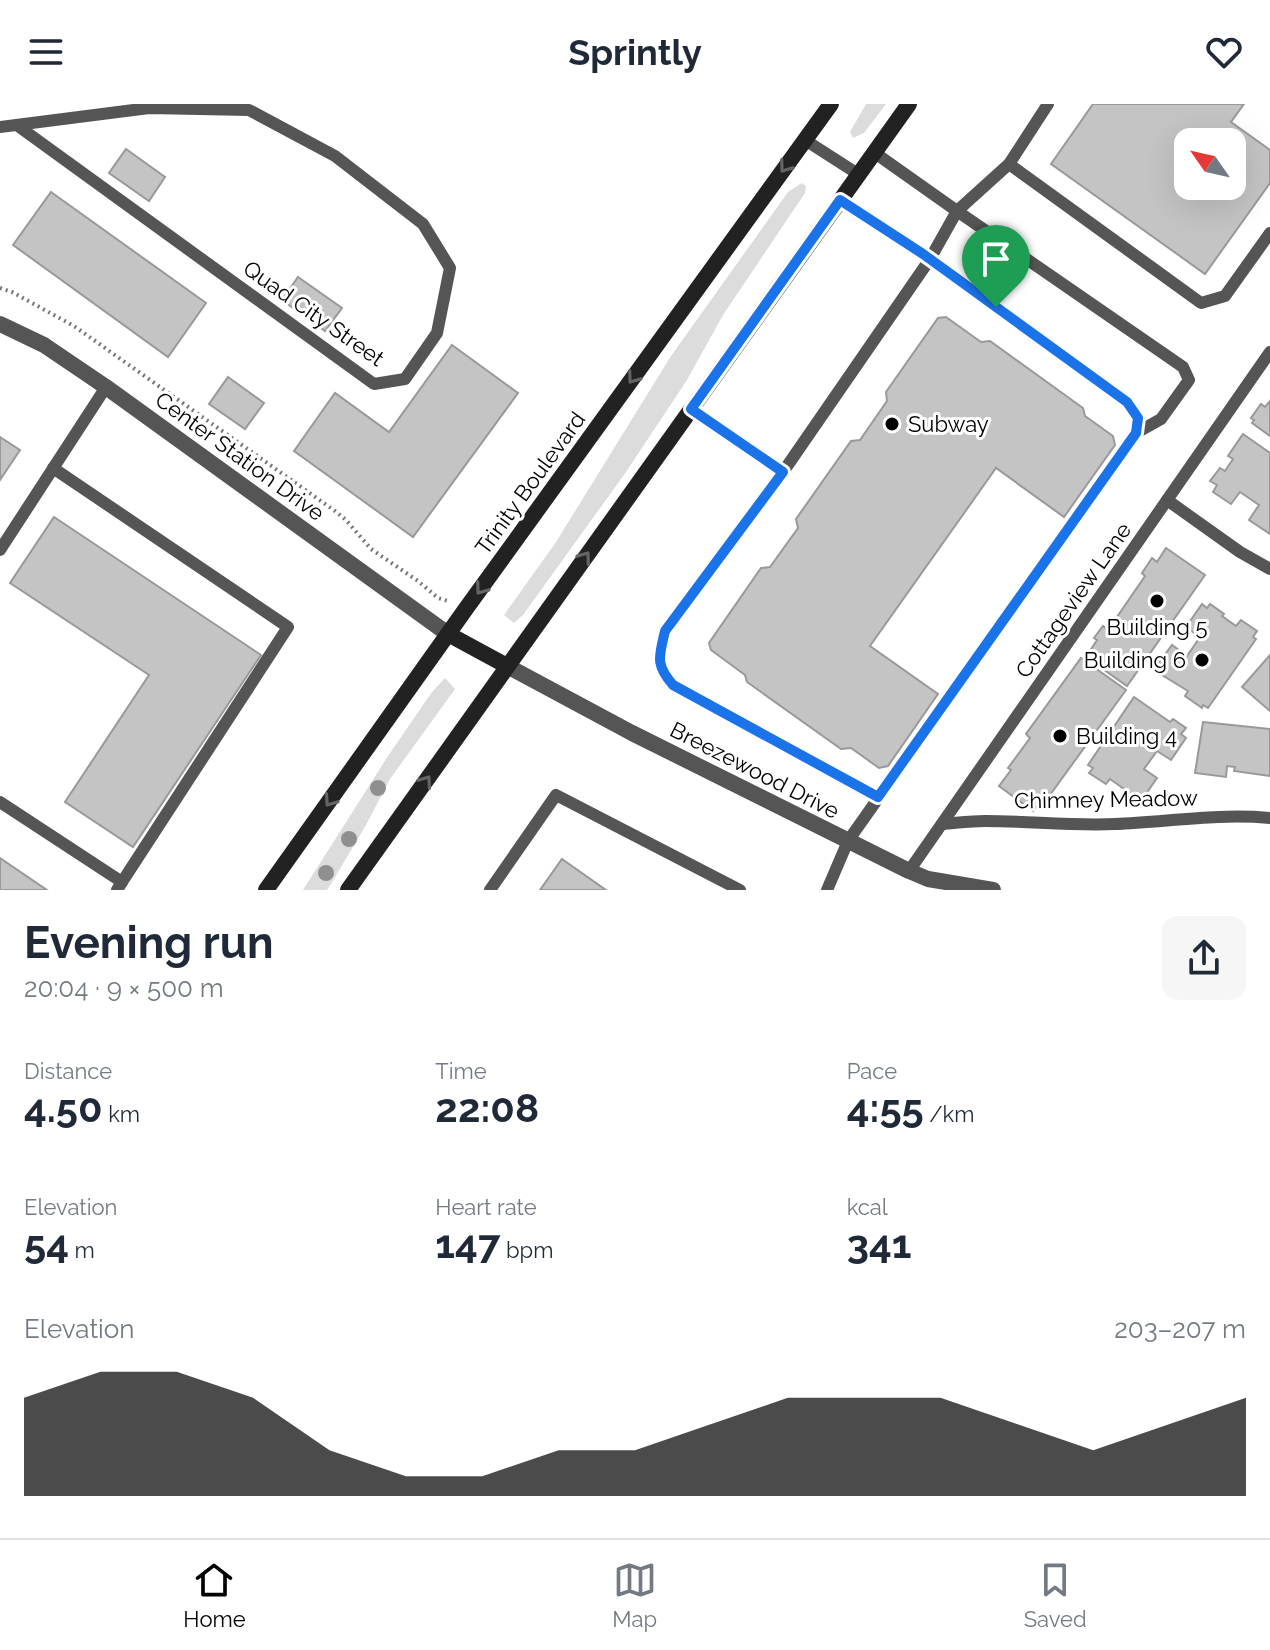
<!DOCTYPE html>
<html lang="en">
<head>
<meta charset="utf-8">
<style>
	:root { --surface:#fff; --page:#f6f6f7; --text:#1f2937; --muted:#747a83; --line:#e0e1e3; --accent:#000 }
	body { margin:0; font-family:Raleway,sans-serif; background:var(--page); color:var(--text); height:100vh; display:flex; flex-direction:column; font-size:30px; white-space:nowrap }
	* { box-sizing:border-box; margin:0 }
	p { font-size:26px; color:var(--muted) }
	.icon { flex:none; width:44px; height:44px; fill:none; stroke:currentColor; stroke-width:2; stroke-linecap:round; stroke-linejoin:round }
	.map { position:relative; height:786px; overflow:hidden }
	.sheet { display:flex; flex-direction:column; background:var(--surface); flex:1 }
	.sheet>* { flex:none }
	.needle { width:52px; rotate:304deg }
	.buttons { position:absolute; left:1174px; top:24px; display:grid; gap:16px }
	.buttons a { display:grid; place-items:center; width:72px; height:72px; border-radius:16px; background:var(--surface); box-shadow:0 8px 32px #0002; font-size:40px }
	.pin { position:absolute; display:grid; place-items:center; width:68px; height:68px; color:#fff; margin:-82px -34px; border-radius:50% 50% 50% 0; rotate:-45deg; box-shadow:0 0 8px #0007 }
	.pin .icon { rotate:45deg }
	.round { display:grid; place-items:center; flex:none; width:84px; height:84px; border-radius:16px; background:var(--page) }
	.headline { display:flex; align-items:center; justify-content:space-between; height:136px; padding:0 24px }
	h1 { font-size:44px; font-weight:700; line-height:60px }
	.metrics { display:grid; grid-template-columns:repeat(3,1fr); gap:12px; height:136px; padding:8px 24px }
	.metrics div { display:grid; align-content:center }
	.metrics b { font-size:40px; font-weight:700 }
	.metrics small { font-size:22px; font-weight:400 }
	.metrics p { font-size:22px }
	.chart { height:224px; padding:16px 24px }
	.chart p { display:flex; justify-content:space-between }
	.chart svg { width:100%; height:144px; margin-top:8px; fill:var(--accent); opacity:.7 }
	header { display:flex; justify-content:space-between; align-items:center; height:104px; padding:0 24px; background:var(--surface); font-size:36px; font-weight:700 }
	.tab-bar { display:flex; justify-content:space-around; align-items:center; height:112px; border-top:2px solid var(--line); background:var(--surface); font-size:22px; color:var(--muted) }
	.tab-bar a { display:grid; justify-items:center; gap:4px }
	.tab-bar .selected { color:var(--accent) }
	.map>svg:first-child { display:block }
	.green { fill:#dcdcdc }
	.building { fill:#c4c4c4; stroke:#999; stroke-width:2; fill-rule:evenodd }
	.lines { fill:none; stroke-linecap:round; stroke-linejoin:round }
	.path { stroke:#777; stroke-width:4; stroke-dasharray:2 4; stroke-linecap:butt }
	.lane { stroke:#555; stroke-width:12 }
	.street { stroke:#555; stroke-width:16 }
	.secondary { stroke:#222; stroke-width:16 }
	.tree { fill:#8f8f8f }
	.oneway { stroke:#646464 }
	.route-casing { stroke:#fff; stroke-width:16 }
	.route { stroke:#1a73e8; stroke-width:10 }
	.poi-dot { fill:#000; stroke:#fff; stroke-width:3 }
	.labels { text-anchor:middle; stroke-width:6; stroke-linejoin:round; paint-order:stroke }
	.street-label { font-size:22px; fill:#000; stroke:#fff }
	.poi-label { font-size:22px; fill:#000; stroke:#fff; text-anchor:start }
</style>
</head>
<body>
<header><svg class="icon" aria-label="menu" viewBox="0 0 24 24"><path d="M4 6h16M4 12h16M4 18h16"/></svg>Sprintly<svg class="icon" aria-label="heart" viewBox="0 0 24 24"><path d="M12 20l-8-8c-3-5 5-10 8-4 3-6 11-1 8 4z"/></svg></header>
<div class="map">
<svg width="1270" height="786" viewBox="0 0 1270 786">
	<rect width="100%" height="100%" fill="#fff"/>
	<!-- green -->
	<g class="green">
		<polygon points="866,0 886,0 864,29 853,34 850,28"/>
		<polygon points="802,79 806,82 805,89 723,211 687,276 626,368 523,511 514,519 504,511 556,438 671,252 788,88"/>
		<polygon points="445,574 455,585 390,675 366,721 331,780 327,786 303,786 388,652 432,588"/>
	</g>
	<!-- building -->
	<g class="building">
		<path d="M1093,0H1244L1231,18L1270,46V79L1205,170L1051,60ZM1188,38H1232V82H1188Z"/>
		<polygon points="126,45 165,73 149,97 109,69"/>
		<polygon points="51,88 206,199 168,253 13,141"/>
		<polygon points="298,173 342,204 325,227 282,196"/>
		<polygon points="946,213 981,238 990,237 1083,304 1085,312 1113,332 1115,341 1064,413 996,364 870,542 938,590 888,662 879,664 851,644 841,645 747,578 745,571 711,546 709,539 761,464 770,463 798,424 796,415 851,337 860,336 887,297 886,288 938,214"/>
		<polygon points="452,241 518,289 413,433 294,347 335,289 389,328"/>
		<polygon points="228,273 264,299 245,325 209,300"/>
		<polygon points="1270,297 1270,332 1252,319 1254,316 1251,314 1261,300 1265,303"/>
		<polygon points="1243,330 1270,349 1270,430 1249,416 1259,401 1240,388 1231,400 1213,388 1217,381 1210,377 1220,364 1225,367 1233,355 1228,352"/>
		<polygon points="0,333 20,346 0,376"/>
		<polygon points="54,413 261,551 133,743 65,698 149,571 10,479"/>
		<polygon points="1166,444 1205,471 1127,582 1086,553 1097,536 1094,534 1103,522 1108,526 1145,472 1142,469 1152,454 1157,458"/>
		<polygon points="1202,500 1207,504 1210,500 1224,510 1222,512 1236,522 1241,516 1257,527 1253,533 1256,535 1208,604 1203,601 1202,604 1185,592 1188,587 1157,568 1161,562 1158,560 1172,541 1187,552 1200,533 1186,523"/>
		<polygon points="1270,551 1270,607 1242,583"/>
		<polygon points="1081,554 1126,586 1050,691 1047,688 1033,707 999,682 1011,666 1008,664 1030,634 1026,630"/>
		<polygon points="1134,593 1170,618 1173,615 1186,624 1181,630 1186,634 1171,656 1157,647 1144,665 1157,674 1141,697 1110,675 1106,680 1089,669 1093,664 1088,661"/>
		<polygon points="1203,618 1270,625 1270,672 1234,667 1235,663 1227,662 1226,673 1195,669"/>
		<polygon points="0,754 47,786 0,786"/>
		<polygon points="562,755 606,786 540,786"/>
	</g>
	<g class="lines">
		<!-- path -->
		<polyline class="path" points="0,184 12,188 74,222 335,407 346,416 371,445 418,477 438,494 448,497"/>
		<!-- lane -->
		<g class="lane">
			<polyline points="0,23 149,4 249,6 335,52 423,120 450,164 437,229 405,275 374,280 18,22"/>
			<polyline points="805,36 858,70"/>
			<polyline points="875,49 957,107 1009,60 1201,199 1225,192 1270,129"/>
			<polyline points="1009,60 1048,0"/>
			<polyline points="691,305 783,368"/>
			<polyline points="53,364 288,523 122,778"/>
			<polyline points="1167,396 1240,448 1270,465"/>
			<polyline points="0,446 106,283"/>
			<path d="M878,693L673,581C655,560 659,553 665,527L783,368L930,155L957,107L1183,263L1189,276L1161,315L1136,329"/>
			<polyline points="0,698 122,778 117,786"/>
			<path d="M942,720C956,719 971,717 985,717C1029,717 1072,722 1115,720C1167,718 1218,709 1270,714"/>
			<polyline points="909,767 1270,248"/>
			<polyline points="490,786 556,691 740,786"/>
			<polyline points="827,786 848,737 1136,329 1138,314 1127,298 923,150 840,96"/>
		</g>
		<!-- street -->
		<g class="street">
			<polyline points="0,220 44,241 106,283 448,530"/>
			<polyline points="507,562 632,629 909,767 928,775 993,786"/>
		</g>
		<!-- secondary -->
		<g class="secondary">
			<polyline points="448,530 507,562"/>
			<polyline points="266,786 465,506 831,0"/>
			<polyline points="348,786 909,0"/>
		</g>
	</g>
	<!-- trees -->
	<g class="tree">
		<circle cx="378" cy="684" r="8"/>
		<circle cx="349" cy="735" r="8"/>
		<circle cx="326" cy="769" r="8"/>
	</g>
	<!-- one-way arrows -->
	<defs><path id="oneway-chevron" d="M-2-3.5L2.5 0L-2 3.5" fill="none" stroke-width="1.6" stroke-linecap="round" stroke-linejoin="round" transform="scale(2)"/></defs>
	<g class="oneway">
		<use href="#oneway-chevron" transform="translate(785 63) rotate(126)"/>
		<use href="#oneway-chevron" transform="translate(633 274) rotate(126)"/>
		<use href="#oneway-chevron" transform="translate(585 453) rotate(-54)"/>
		<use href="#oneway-chevron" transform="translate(481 485) rotate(126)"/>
		<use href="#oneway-chevron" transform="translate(426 677) rotate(-55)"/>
		<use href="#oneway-chevron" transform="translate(330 697) rotate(125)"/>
	</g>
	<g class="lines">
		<defs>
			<path id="route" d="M840,96L923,150L1127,298L1138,314L1136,329L878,693L673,581C655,560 659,553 665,527L783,368L691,305Z"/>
		</defs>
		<!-- route casing -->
		<use href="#route" class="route-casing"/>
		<!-- route -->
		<use href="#route" class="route"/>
	</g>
	<!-- markers -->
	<g class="poi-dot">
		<circle cx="892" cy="320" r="8"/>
		<circle cx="1157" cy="497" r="8"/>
		<circle cx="1202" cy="556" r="8"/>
		<circle cx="1060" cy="632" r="8"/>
	</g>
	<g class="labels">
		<!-- street labels -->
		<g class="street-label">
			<text transform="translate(314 209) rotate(35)" y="8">Quad City Street</text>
			<text transform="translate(240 352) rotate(36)" y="8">Center Station Drive</text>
			<text transform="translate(530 379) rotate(-54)" y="8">Trinity Boulevard</text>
			<text transform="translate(1073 496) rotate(-55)" y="8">Cottageview Lane</text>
			<text transform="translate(755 666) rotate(27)" y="8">Breezewood Drive</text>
			<text transform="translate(1106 695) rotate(-1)" y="8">Chimney Meadow</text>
		</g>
		<!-- poi labels -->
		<g class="poi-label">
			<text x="908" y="328">Subway</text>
			<text x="1157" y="531" text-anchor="middle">Building 5</text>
			<text x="1186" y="564" text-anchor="end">Building 6</text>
			<text x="1076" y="640">Building 4</text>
		</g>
	</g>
</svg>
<div class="buttons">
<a><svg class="needle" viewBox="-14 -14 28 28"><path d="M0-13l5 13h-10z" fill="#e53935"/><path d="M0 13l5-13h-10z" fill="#747a83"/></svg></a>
</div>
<div class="pin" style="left:996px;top:203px;background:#1e9e55"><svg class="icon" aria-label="arrive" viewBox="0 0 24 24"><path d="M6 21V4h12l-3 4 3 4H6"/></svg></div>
</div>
<section class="sheet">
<div class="headline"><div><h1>Evening run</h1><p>20:04 · 9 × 500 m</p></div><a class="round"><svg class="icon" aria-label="share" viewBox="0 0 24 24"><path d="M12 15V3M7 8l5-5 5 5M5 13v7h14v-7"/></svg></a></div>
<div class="metrics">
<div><p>Distance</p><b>4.50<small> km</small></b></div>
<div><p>Time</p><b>22:08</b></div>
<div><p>Pace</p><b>4:55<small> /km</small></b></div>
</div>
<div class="metrics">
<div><p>Elevation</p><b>54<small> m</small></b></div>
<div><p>Heart rate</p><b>147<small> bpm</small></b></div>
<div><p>kcal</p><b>341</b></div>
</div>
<div class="chart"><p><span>Elevation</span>203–207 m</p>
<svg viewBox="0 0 160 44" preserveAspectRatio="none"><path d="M0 44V14L10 6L20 6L30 14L40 30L50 38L60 38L70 30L80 30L90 22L100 14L110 14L120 14L130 22L140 30L150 22L160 14V44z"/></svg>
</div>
</section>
<nav class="tab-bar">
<a class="selected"><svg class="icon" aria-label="home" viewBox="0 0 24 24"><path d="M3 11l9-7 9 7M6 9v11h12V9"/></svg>Home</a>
<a><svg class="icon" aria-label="map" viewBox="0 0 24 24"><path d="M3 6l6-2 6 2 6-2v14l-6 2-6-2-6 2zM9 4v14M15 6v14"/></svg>Map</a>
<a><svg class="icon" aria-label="saved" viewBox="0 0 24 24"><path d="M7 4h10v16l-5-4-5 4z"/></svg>Saved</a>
</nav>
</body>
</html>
